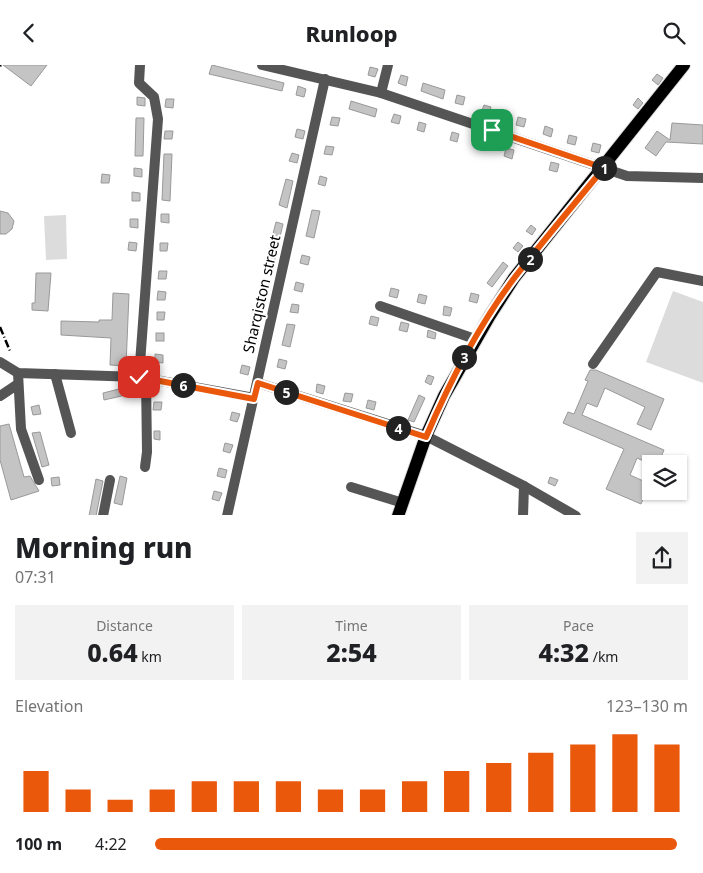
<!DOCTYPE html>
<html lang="en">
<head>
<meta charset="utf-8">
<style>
	:root { --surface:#fff; --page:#f2f2f2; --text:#202124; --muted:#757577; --accent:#ea580c }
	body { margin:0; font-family:"Noto Sans",sans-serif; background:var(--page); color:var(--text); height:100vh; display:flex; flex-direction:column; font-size:19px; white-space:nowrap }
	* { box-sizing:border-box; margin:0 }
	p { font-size:16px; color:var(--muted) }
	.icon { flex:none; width:28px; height:28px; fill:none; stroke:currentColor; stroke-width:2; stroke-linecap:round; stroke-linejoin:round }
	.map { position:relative; height:450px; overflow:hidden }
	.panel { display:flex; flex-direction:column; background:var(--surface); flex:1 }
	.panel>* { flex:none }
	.fabs { position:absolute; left:642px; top:390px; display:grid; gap:10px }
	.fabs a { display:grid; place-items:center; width:45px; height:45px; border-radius:0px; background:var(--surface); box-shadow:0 1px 4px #0004; font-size:25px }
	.pin { position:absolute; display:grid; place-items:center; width:42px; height:42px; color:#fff; margin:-21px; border-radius:10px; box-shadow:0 2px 8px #0006 }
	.km { position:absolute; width:25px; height:25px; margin:-12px; border-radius:50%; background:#222; color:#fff; font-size:14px; line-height:25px; text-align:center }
	.round { display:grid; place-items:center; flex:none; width:52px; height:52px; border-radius:0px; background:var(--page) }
	.head { display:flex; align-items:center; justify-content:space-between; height:85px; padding:0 15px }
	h1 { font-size:28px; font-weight:800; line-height:38px }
	.metrics { display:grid; grid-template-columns:repeat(3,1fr); gap:8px; height:85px; padding:5px 15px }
	.metrics div { display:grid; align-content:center; border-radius:0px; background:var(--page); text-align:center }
	.metrics b { font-size:25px; font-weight:800 }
	.metrics small { font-size:14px; font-weight:400 }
	.metrics p { font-size:14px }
	.chart { height:140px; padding:10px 15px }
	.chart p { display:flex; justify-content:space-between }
	.chart svg { width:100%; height:90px; margin-top:5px; stroke:var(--accent); stroke-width:6 }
	ul { padding:0 15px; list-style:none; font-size:16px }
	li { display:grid; grid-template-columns:80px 60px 1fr; align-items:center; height:38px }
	li i { height:12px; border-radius:6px; background:var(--accent) }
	header { display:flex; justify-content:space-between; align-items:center; height:65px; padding:0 15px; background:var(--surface); font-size:22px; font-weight:800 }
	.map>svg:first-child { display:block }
	.green { fill:#dcdcdc }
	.building { fill:#c4c4c4; stroke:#999 }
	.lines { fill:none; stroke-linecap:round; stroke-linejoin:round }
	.major-casing { stroke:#dbdbdb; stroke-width:14 }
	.minor { stroke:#555; stroke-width:10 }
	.major { stroke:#000; stroke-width:12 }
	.rail { stroke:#000; stroke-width:2.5; stroke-dasharray:8 2.5 1 2.5; stroke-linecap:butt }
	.route-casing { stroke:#fff; stroke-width:10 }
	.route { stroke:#ea580c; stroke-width:6 }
	.labels { text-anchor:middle; stroke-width:4; stroke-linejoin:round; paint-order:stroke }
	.street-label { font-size:15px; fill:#000; stroke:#fff }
</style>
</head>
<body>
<header><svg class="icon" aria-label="back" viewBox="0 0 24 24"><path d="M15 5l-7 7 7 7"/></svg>Runloop<svg class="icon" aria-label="search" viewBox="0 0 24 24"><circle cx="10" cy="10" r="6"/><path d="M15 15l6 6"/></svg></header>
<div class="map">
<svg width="703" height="451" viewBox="0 0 703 451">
	<rect width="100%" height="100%" fill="#fff"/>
	<!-- green -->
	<g class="green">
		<polygon points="66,150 67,194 46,195 44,151"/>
		<polygon points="673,226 703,237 703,318 646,297"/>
	</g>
	<!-- building -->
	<g class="building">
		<polygon points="3,0 47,0 31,21"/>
		<polygon points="212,0 284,18 282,26 209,9"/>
		<polygon points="370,2 378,4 375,12 368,10"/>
		<polygon points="657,9 663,13 658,20 652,15"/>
		<polygon points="401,10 408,12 406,21 398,18"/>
		<polygon points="423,18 445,25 443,34 421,26"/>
		<polygon points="298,21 306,24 304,32 296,30"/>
		<polygon points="457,30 465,32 463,40 455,38"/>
		<polygon points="137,32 145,33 145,41 137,40"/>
		<polygon points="638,33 643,38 638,44 633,40"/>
		<polygon points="166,34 174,34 173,43 165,42"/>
		<polygon points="351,36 377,44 375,52 349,44"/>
		<polygon points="484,40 491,42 489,50 481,48"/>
		<polygon points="394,49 401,51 399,59 391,57"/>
		<polygon points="332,52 340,53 338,61 330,60"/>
		<polygon points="518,52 526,54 524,62 516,60"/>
		<polygon points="136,53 144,53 143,91 135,91"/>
		<polygon points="419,57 426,59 424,67 417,65"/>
		<polygon points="672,58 703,60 703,79 666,77 656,91 645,83 657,66 670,75"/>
		<polygon points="545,61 553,64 551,72 543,69"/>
		<polygon points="297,64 305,66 303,74 295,72"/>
		<polygon points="165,66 173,66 172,74 164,74"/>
		<polygon points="452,67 459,69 457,77 450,75"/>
		<polygon points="569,70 577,72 575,80 567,78"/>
		<polygon points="478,75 486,77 484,85 476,83"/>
		<polygon points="593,78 601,80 599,88 591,86"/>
		<polygon points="326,81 334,82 332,90 324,89"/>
		<polygon points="506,83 514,85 512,94 504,91"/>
		<polygon points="292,88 299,90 297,98 289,96"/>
		<polygon points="164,89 172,89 170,136 162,135"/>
		<polygon points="551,97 559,99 557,107 549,105"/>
		<polygon points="134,103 142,104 142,112 134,111"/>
		<polygon points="102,109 110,110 109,118 101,118"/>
		<polygon points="320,111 327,113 325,121 318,119"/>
		<polygon points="286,114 293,116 287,143 279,140"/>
		<polygon points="132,127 140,128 140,136 132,136"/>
		<polygon points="312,145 320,146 314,173 306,171"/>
		<polygon points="0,146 8,148 14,156 12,164 6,169 0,169"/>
		<polygon points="161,149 169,149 169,158 161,157"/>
		<polygon points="130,154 138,154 138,163 130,162"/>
		<polygon points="276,157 283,159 273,202 265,200"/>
		<polygon points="531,160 536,164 532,170 526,166"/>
		<polygon points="129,177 137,178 136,186 128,185"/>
		<polygon points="518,177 523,181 518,187 513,183"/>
		<polygon points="160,178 168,178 167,186 160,186"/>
		<polygon points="302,190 310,192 308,200 300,198"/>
		<polygon points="503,197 508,201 492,222 487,218"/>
		<polygon points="159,206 167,206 166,214 158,214"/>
		<polygon points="36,208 51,208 48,246 32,245 32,238 35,238"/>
		<polygon points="262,214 270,216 268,224 260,222"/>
		<polygon points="296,217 304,219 302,227 294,225"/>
		<polygon points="391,223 399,225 397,233 389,231"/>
		<polygon points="158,226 166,227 165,235 157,235"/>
		<polygon points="113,228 129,229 126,301 110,300 111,273 61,270 61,256 99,257 99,255 112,255"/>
		<polygon points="471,228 479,230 477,238 469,236"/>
		<polygon points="419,229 427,231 425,239 417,237"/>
		<polygon points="292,239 299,240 298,248 290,247"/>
		<polygon points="256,241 264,242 262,251 254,248"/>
		<polygon points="444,241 452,243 450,251 443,250"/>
		<polygon points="157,247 165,247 164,255 157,255"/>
		<polygon points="371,251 379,253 377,261 369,259"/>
		<polygon points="401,257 409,259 407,267 399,265"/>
		<polygon points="287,259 295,260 290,282 282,280"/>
		<polygon points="428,265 436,268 435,274 427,272"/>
		<rect x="156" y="268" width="8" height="8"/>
		<polygon points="249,270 257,273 255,281 247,279"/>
		<polygon points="155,289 163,290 163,298 155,297"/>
		<polygon points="279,294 287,296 285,304 277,302"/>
		<polygon points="242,300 250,302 248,310 240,308"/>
		<polygon points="590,305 596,305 664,334 651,365 637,359 645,342 605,323 597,342 587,338 582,350 664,385 658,399 650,399 637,393 630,410 650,419 641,439 606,424 624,384 563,358 568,347 574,349 588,316 585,315"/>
		<polygon points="428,310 434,312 431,320 425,317"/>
		<polygon points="139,319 139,327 104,335 103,328"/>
		<polygon points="317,319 325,321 323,329 316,327"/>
		<polygon points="345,328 353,329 351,337 343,336"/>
		<polygon points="419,330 425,333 414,357 408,355"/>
		<polygon points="368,335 376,337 374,345 366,343"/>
		<polygon points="154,337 162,337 161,345 153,345"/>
		<polygon points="39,340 41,349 33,350 31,342"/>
		<polygon points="232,347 240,349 237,357 230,355"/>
		<polygon points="9,359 24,412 30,411 39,426 11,435 0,395 0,361"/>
		<polygon points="154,366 160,366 160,375 154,374"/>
		<polygon points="40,367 49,400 42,402 32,368"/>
		<polygon points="225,378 233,380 230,388 223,386"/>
		<polygon points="219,403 227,405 225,413 217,411"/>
		<polygon points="120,411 127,413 122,440 114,438"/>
		<polygon points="59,412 60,420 52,421 51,413"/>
		<polygon points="550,412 558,415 555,421 548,418"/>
		<polygon points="96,414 103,416 96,451 89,451"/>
		<polygon points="214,426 222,428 219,436 212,434"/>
	</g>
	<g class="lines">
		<defs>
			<polyline id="major" points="398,451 426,371 444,331 489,252 514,213 684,0"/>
		</defs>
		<!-- major casing -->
		<use href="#major" class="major-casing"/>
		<!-- minor -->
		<g class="minor">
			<polyline points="262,0 381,28 627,111 703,113"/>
			<polyline points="381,28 388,0"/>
			<polyline points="380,241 475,274"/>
			<polyline points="0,297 18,308 139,312 254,333"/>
			<polyline points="593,299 657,207 703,216"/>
			<polyline points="18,308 21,364 39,415"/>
			<polyline points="55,309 71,368"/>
			<polyline points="139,312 158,54 154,32 139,18 140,0"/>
			<polyline points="258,318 426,371 524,421 523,451"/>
			<polyline points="0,331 18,319"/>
			<polyline points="145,402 147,387 146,313"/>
			<polyline points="524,421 576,451"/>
			<polyline points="351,422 403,438"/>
			<polyline points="103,451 110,415"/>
			<polyline points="227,451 325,14"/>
		</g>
		<!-- major -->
		<use href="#major" class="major"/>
		<!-- rail -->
		<g class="rail">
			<polyline points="0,1 1,0"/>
			<polyline points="0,262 10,286"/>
		</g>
	</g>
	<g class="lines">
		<defs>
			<path id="route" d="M139,312L254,334L258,318L426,372C450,316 478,261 515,212C544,175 574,139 604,103L492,65"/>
		</defs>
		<!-- route casing -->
		<use href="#route" class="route-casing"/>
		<!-- route -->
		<use href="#route" class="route"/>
	</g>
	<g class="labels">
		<!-- street labels -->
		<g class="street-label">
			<text transform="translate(262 229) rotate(-77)" y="5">Sharqiston street</text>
		</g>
	</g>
</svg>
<div class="fabs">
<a><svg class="icon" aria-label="layers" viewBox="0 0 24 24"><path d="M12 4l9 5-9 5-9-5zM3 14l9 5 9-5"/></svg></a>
</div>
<div class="pin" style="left:492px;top:65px;background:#1e9e55"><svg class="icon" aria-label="arrive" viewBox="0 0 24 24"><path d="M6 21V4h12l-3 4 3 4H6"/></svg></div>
<div class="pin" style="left:139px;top:312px;background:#d93025"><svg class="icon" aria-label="check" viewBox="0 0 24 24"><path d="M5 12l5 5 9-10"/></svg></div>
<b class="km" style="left:604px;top:103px">1</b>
<b class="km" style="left:530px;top:194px">2</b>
<b class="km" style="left:464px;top:292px">3</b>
<b class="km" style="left:398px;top:363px">4</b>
<b class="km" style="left:286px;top:327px">5</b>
<b class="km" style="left:183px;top:320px">6</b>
</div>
<section class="panel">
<div class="head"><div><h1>Morning run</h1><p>07:31</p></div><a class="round"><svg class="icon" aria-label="share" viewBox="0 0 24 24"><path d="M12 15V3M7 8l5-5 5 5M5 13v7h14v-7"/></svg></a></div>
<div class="metrics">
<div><p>Distance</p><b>0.64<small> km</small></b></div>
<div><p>Time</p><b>2:54</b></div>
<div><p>Pace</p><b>4:32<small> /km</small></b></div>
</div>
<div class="chart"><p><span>Elevation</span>123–130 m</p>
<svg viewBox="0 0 160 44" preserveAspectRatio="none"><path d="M5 44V24M15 44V33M25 44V38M35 44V33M45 44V29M55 44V29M65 44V29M75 44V33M85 44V33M95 44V29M105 44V24M115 44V20M125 44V15M135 44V11M145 44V6M155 44V11"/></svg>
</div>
<ul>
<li><b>100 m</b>4:22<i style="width:98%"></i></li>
</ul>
</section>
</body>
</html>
